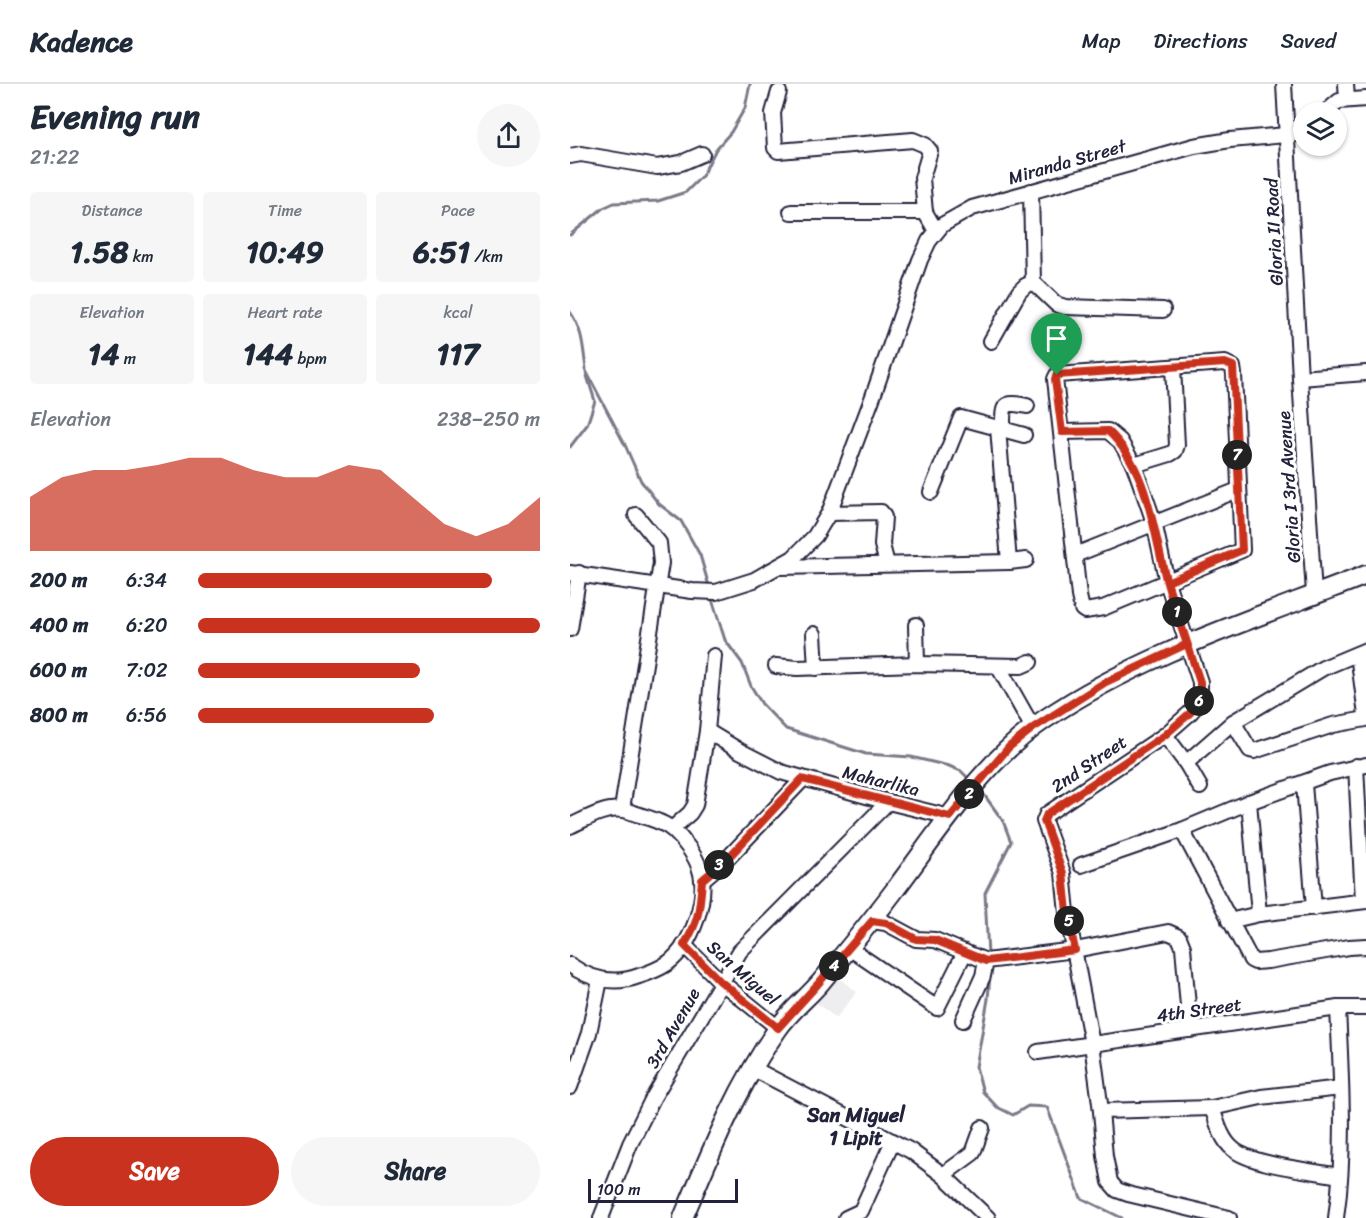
<!DOCTYPE html>
<html lang="en">
<head>
<meta charset="utf-8">
<style>
	:root { --surface:#fff; --page:#f6f6f7; --text:#1f2937; --muted:#747a83; --line:#e0e1e3; --accent:#c8321e }
	body { margin:0; font-family:Sriracha,sans-serif; background:var(--page); color:var(--text); height:100vh; display:flex; flex-direction:column; font-size:22px; white-space:nowrap }
	* { box-sizing:border-box; margin:0 }
	p { font-size:20px; color:var(--muted) }
	.icon { flex:none; width:33px; height:33px; fill:none; stroke:currentColor; stroke-width:2; stroke-linecap:round; stroke-linejoin:round }
	.map { position:relative; flex:1; overflow:hidden }
	.sheet { display:flex; flex-direction:column; background:var(--surface); width:570px }
	.sheet>* { flex:none }
	.buttons { position:absolute; left:723px; top:18px; display:grid; gap:12px }
	.buttons a { display:grid; place-items:center; width:54px; height:54px; border-radius:50%; background:var(--surface); box-shadow:0 2px 4px #0004; font-size:30px }
	.scale { position:absolute; left:18px; bottom:15px; width:150px; box-sizing:border-box; padding-left:6px; border:3px solid #22223b; border-top:0; font-size:16px; line-height:21px; white-space:nowrap; color:#22223b; -webkit-text-stroke:4px #fff; paint-order:stroke }
	.pin { position:absolute; display:grid; place-items:center; width:51px; height:51px; color:#fff; margin:-62px -26px; border-radius:50% 50% 50% 0; rotate:-45deg; box-shadow:0 0 6px #0007 }
	.pin .icon { rotate:45deg }
	.km { position:absolute; width:30px; height:30px; margin:-15px; border-radius:50%; background:#222; color:#fff; font-size:16px; line-height:30px; text-align:center }
	.round { display:grid; place-items:center; flex:none; width:63px; height:63px; border-radius:32px; background:var(--page) }
	.overview { display:flex; align-items:center; justify-content:space-between; height:102px; padding:0 30px }
	h1 { font-size:33px; font-weight:700; line-height:45px }
	.metrics { display:grid; grid-template-columns:repeat(3,1fr); gap:9px; height:102px; padding:6px 30px }
	.metrics div { display:grid; align-content:center; border-radius:6px; background:var(--page); text-align:center }
	.metrics b { font-size:30px; font-weight:700 }
	.metrics small { font-size:16px; font-weight:400 }
	.metrics p { font-size:16px }
	.chart { height:168px; padding:12px 30px }
	.chart p { display:flex; justify-content:space-between }
	.chart svg { width:100%; height:108px; margin-top:6px; fill:var(--accent); opacity:.7 }
	.action { display:flex; gap:12px; margin-top:auto; padding:12px 30px }
	.action a { flex:1; height:69px; border-radius:36px; background:var(--accent); color:#fff; font-size:24px; font-weight:700; line-height:69px; text-align:center }
	.action a+a { background:var(--page); color:var(--text) }
	ul { padding:0 30px; list-style:none; font-size:20px }
	li { display:grid; grid-template-columns:96px 72px 1fr; align-items:center; height:45px }
	li i { height:15px; border-radius:8px; background:var(--accent) }
	header { display:flex; align-items:center; gap:36px; box-sizing:border-box; height:84px; padding:0 30px; background:var(--surface); border-bottom:2px solid var(--line) }
	header strong { font-size:28px }
	nav { display:flex; gap:33px; margin-inline-start:auto; font-size:21px }
	main { display:flex; flex:1; min-height:0 }
	.map>svg:first-child { display:block }
	.built { fill:#eeeef1 }
	.lines { fill:none; stroke-linecap:round; stroke-linejoin:round }
	.stream { stroke:#7a7a88; stroke-width:3 }
	.minor-casing { stroke:#22223b; stroke-width:18 }
	.major-casing { stroke:#22223b; stroke-width:22 }
	.minor { stroke:#fff; stroke-width:14 }
	.major { stroke:#fff; stroke-width:18 }
	.route-casing { stroke:#fff; stroke-width:12 }
	.route { stroke:#c8321e; stroke-width:8 }
	.labels { text-anchor:middle; stroke-width:6; stroke-linejoin:round; paint-order:stroke }
	.street-label { font-size:18px; fill:#22223b; stroke:#fff }
	.neighbourhood-label { font-size:20px; font-weight:bold; fill:#22223b; stroke:#fff }
</style>
</head>
<body>
<header>
<strong>Kadence</strong>
<nav><a>Map</a><a>Directions</a><a>Saved</a></nav>
</header>
<main>
<section class="sheet">
<div class="overview"><div><h1>Evening run</h1><p>21:22</p></div><a class="round"><svg class="icon" aria-label="share" viewBox="0 0 24 24"><path d="M12 15V3M7 8l5-5 5 5M5 13v7h14v-7"/></svg></a></div>
<div class="metrics">
<div><p>Distance</p><b>1.58<small> km</small></b></div>
<div><p>Time</p><b>10:49</b></div>
<div><p>Pace</p><b>6:51<small> /km</small></b></div>
</div>
<div class="metrics">
<div><p>Elevation</p><b>14<small> m</small></b></div>
<div><p>Heart rate</p><b>144<small> bpm</small></b></div>
<div><p>kcal</p><b>117</b></div>
</div>
<div class="chart"><p><span>Elevation</span>238–250 m</p>
<svg viewBox="0 0 160 44" preserveAspectRatio="none"><path d="M0 44V22L10 14L20 11L30 11L40 9L50 6L60 6L70 11L80 14L90 14L100 9L110 11L120 22L130 33L140 38L150 33L160 22V44z"/></svg>
</div>
<ul>
<li><b>200 m</b>6:34<i style="width:86%"></i></li>
<li><b>400 m</b>6:20<i style="width:100%"></i></li>
<li><b>600 m</b>7:02<i style="width:65%"></i></li>
<li><b>800 m</b>6:56<i style="width:69%"></i></li>
</ul>
<div class="action"><a>Save</a><a>Share</a></div>
</section>
<div class="map">
<svg width="796" height="1134" viewBox="0 0 796 1134">
	<rect width="100%" height="100%" fill="#fff"/>
	<filter id="ink" filterUnits="userSpaceOnUse"><feTurbulence type="fractalNoise" baseFrequency=".0167" numOctaves="2"/><feDisplacementMap in="SourceGraphic" scale="12" xChannelSelector="R" yChannelSelector="G"/><feConvolveMatrix kernelMatrix="1 2 1 2 8 2 1 2 1" color-interpolation-filters="sRGB"/></filter>
	<g filter="url(#ink)">
		<!-- built -->
		<polygon class="built" points="266,891 287,908 266,934 245,918"/>
		<g class="lines">
			<!-- stream -->
			<g class="stream">
				<polyline points="0,151 33,124 44,119 88,117 116,108 132,92 146,65 161,48 175,24 180,0"/>
				<path d="M0,228C13,246 13,264 16,285"/>
				<polyline points="15,285 55,361 71,397 89,420 111,437 130,471 139,502"/>
				<polyline points="0,363 17,341 25,317 17,292"/>
				<polyline points="141,512 155,556 172,579 181,602 192,620 216,645 296,670 341,673 379,682 391,687 401,697"/>
				<polyline points="410,705 433,737 441,758 415,809 418,872"/>
				<polyline points="420,891 418,915 406,983 413,1008 427,1023 443,1031 458,1022 477,1023 511,1114 552,1134"/>
			</g>
			<defs>
				<g id="minor">
					<polyline points="714,0 730,294 744,510"/>
					<polyline points="776,0 777,16"/>
					<polyline points="209,8 203,29 205,64 208,67 343,56 355,61 360,67 352,94 355,128"/>
					<polyline points="756,28 769,17 796,15"/>
					<polyline points="724,50 734,50"/>
					<polyline points="0,72 11,70 87,83 111,79 132,70"/>
					<polyline points="461,107 463,198"/>
					<polyline points="221,128 355,128 366,147"/>
					<polyline points="421,257 449,208 455,202 463,198 486,220 495,223 593,226"/>
					<polygon points="655,279 663,283 664,290 672,466 533,524 515,527 512,525 509,512 485,295 487,291"/>
					<polyline points="730,294 796,289"/>
					<polyline points="428,344 439,478"/>
					<path d="M433,345C433,321 432,317 457,322"/>
					<polyline points="492,348 538,347 550,357 564,381 584,438 597,498 630,598 630,617 620,629 595,651 477,730 474,737 493,789 497,828 522,960 531,1027 535,1072 540,1098 547,1106 558,1110 659,1134"/>
					<polyline points="564,381 600,370 605,367 607,361 603,283"/>
					<polyline points="361,408 391,334 454,351"/>
					<polyline points="259,429 311,428 314,433 312,461 317,480"/>
					<polyline points="505,471 668,406"/>
					<polyline points="210,483 439,478 456,476"/>
					<polyline points="0,489 122,507 146,508 184,496 223,474 245,452 259,429 302,315 350,176 359,157 372,141 402,124 624,62 660,56 716,51"/>
					<polyline points="346,541 347,580"/>
					<polyline points="0,545 9,489"/>
					<polyline points="244,550 246,584"/>
					<polyline points="788,570 796,631"/>
					<polyline points="206,582 227,584 347,580 451,582 460,578"/>
					<polyline points="428,582 463,644"/>
					<polyline points="663,638 680,666 684,667 763,641 796,635"/>
					<polyline points="137,647 170,667 211,688 318,718 380,733"/>
					<polyline points="595,651 616,679 630,703"/>
					<polyline points="616,679 663,638 753,584 796,566"/>
					<polyline points="786,682 793,817"/>
					<polyline points="734,700 744,824"/>
					<polyline points="679,718 689,830"/>
					<polyline points="52,725 91,479 89,459 66,431"/>
					<path d="M0,742C16,735 35,723 52,726C58,726 64,730 70,731C81,735 94,738 103,746C113,755 125,771 129,783C140,812 122,861 98,879C89,885 79,889 69,892C45,901 21,896 0,881"/>
					<polyline points="102,745 120,729 125,721 137,647 144,572"/>
					<polyline points="612,746 681,876 685,878 698,877 779,863 796,862"/>
					<polyline points="511,781 612,746 679,718 760,689 796,681"/>
					<polyline points="132,796 158,774 233,695"/>
					<polyline points="302,837 316,839 346,855 365,856 416,877"/>
					<polyline points="659,837 689,830 796,817"/>
					<polyline points="114,861 150,897 208,944"/>
					<polyline points="279,864 367,924 395,868"/>
					<polyline points="393,936 413,892 416,877 505,866 598,848 609,853 613,863 620,946"/>
					<polyline points="468,968 768,924 796,924"/>
					<polyline points="182,984 341,1067 373,1091 418,1134"/>
					<polyline points="0,1003 19,949 30,896"/>
					<polyline points="642,1024 691,1013 771,1004"/>
					<path d="M531,1027L642,1024C647,1038 651,1055 663,1065C681,1081 745,1087 770,1092"/>
					<polyline points="373,1091 403,1069 412,1044"/>
					<polyline points="31,1134 60,1060 83,1014 170,867 318,718"/>
					<polyline points="276,1134 291,1127 323,1057"/>
					<path d="M766,1134C776,1065 771,994 768,924"/>
				</g>
				<path id="major" d="M113,1134C140,1070 167,1003 207,946C219,928 236,915 250,899C275,869 300,839 324,807C368,749 413,677 475,635C573,569 687,534 796,491"/>
			</defs>
			<!-- minor casing -->
			<use href="#minor" class="minor-casing"/>
			<!-- major casing -->
			<use href="#major" class="major-casing"/>
			<!-- minor -->
			<use href="#minor" class="minor"/>
			<!-- major -->
			<use href="#major" class="major"/>
		</g>
	</g>
	<g class="lines" filter="url(#ink)">
		<defs>
			<path id="route" d="M487,291L485,295L492,348L538,347C579,385 583,447 597,499C603,519 610,540 617,560L534,599L463,644L439,663L380,733L232,695L158,774L132,796C130,823 129,838 114,861L150,897L208,944L247,901L302,837L316,839L346,855L365,856L416,877L505,866L497,828L493,789L474,737L477,730L595,651L620,629L630,617V598L597,498L672,466L663,282L655,279L487,291"/>
		</defs>
		<!-- route casing -->
		<use href="#route" class="route-casing"/>
		<!-- route -->
		<use href="#route" class="route"/>
	</g>
	<g class="labels">
		<!-- street labels -->
		<g class="street-label">
			<text transform="translate(497 78) rotate(-16)" y="6">Miranda Street</text>
			<text transform="translate(704 148) rotate(-93)" y="6">Gloria II Road</text>
			<text transform="translate(719 403) rotate(-94)" y="6">Gloria I 3rd Avenue</text>
			<text transform="translate(519 680) rotate(-34)" y="6">2nd Street</text>
			<text transform="translate(311 697) rotate(14)" y="6">Maharlika</text>
			<text transform="translate(173 889) rotate(41)" y="6">San Miguel</text>
			<text transform="translate(629 926) rotate(-8)" y="6">4th Street</text>
			<text transform="translate(103 944) rotate(-60)" y="6">3rd Avenue</text>
		</g>
		<!-- neighbourhood labels -->
		<g class="neighbourhood-label">
			<text x="286" y="1038">San Miguel<tspan x="286" dy="23">1 Lipit</tspan></text>
		</g>
	</g>
</svg>
<div class="buttons">
<a><svg class="icon" aria-label="layers" viewBox="0 0 24 24"><path d="M12 4l9 5-9 5-9-5zM3 14l9 5 9-5"/></svg></a>
</div>
<div class="scale">100 m</div>
<div class="pin" style="left:487px;top:291px;background:#1e9e55"><svg class="icon" aria-label="arrive" viewBox="0 0 24 24"><path d="M6 21V4h12l-3 4 3 4H6"/></svg></div>
<b class="km" style="left:607px;top:528px">1</b>
<b class="km" style="left:399px;top:710px">2</b>
<b class="km" style="left:149px;top:781px">3</b>
<b class="km" style="left:264px;top:882px">4</b>
<b class="km" style="left:499px;top:837px">5</b>
<b class="km" style="left:629px;top:617px">6</b>
<b class="km" style="left:667px;top:371px">7</b>
</div>
</main>
</body>
</html>
